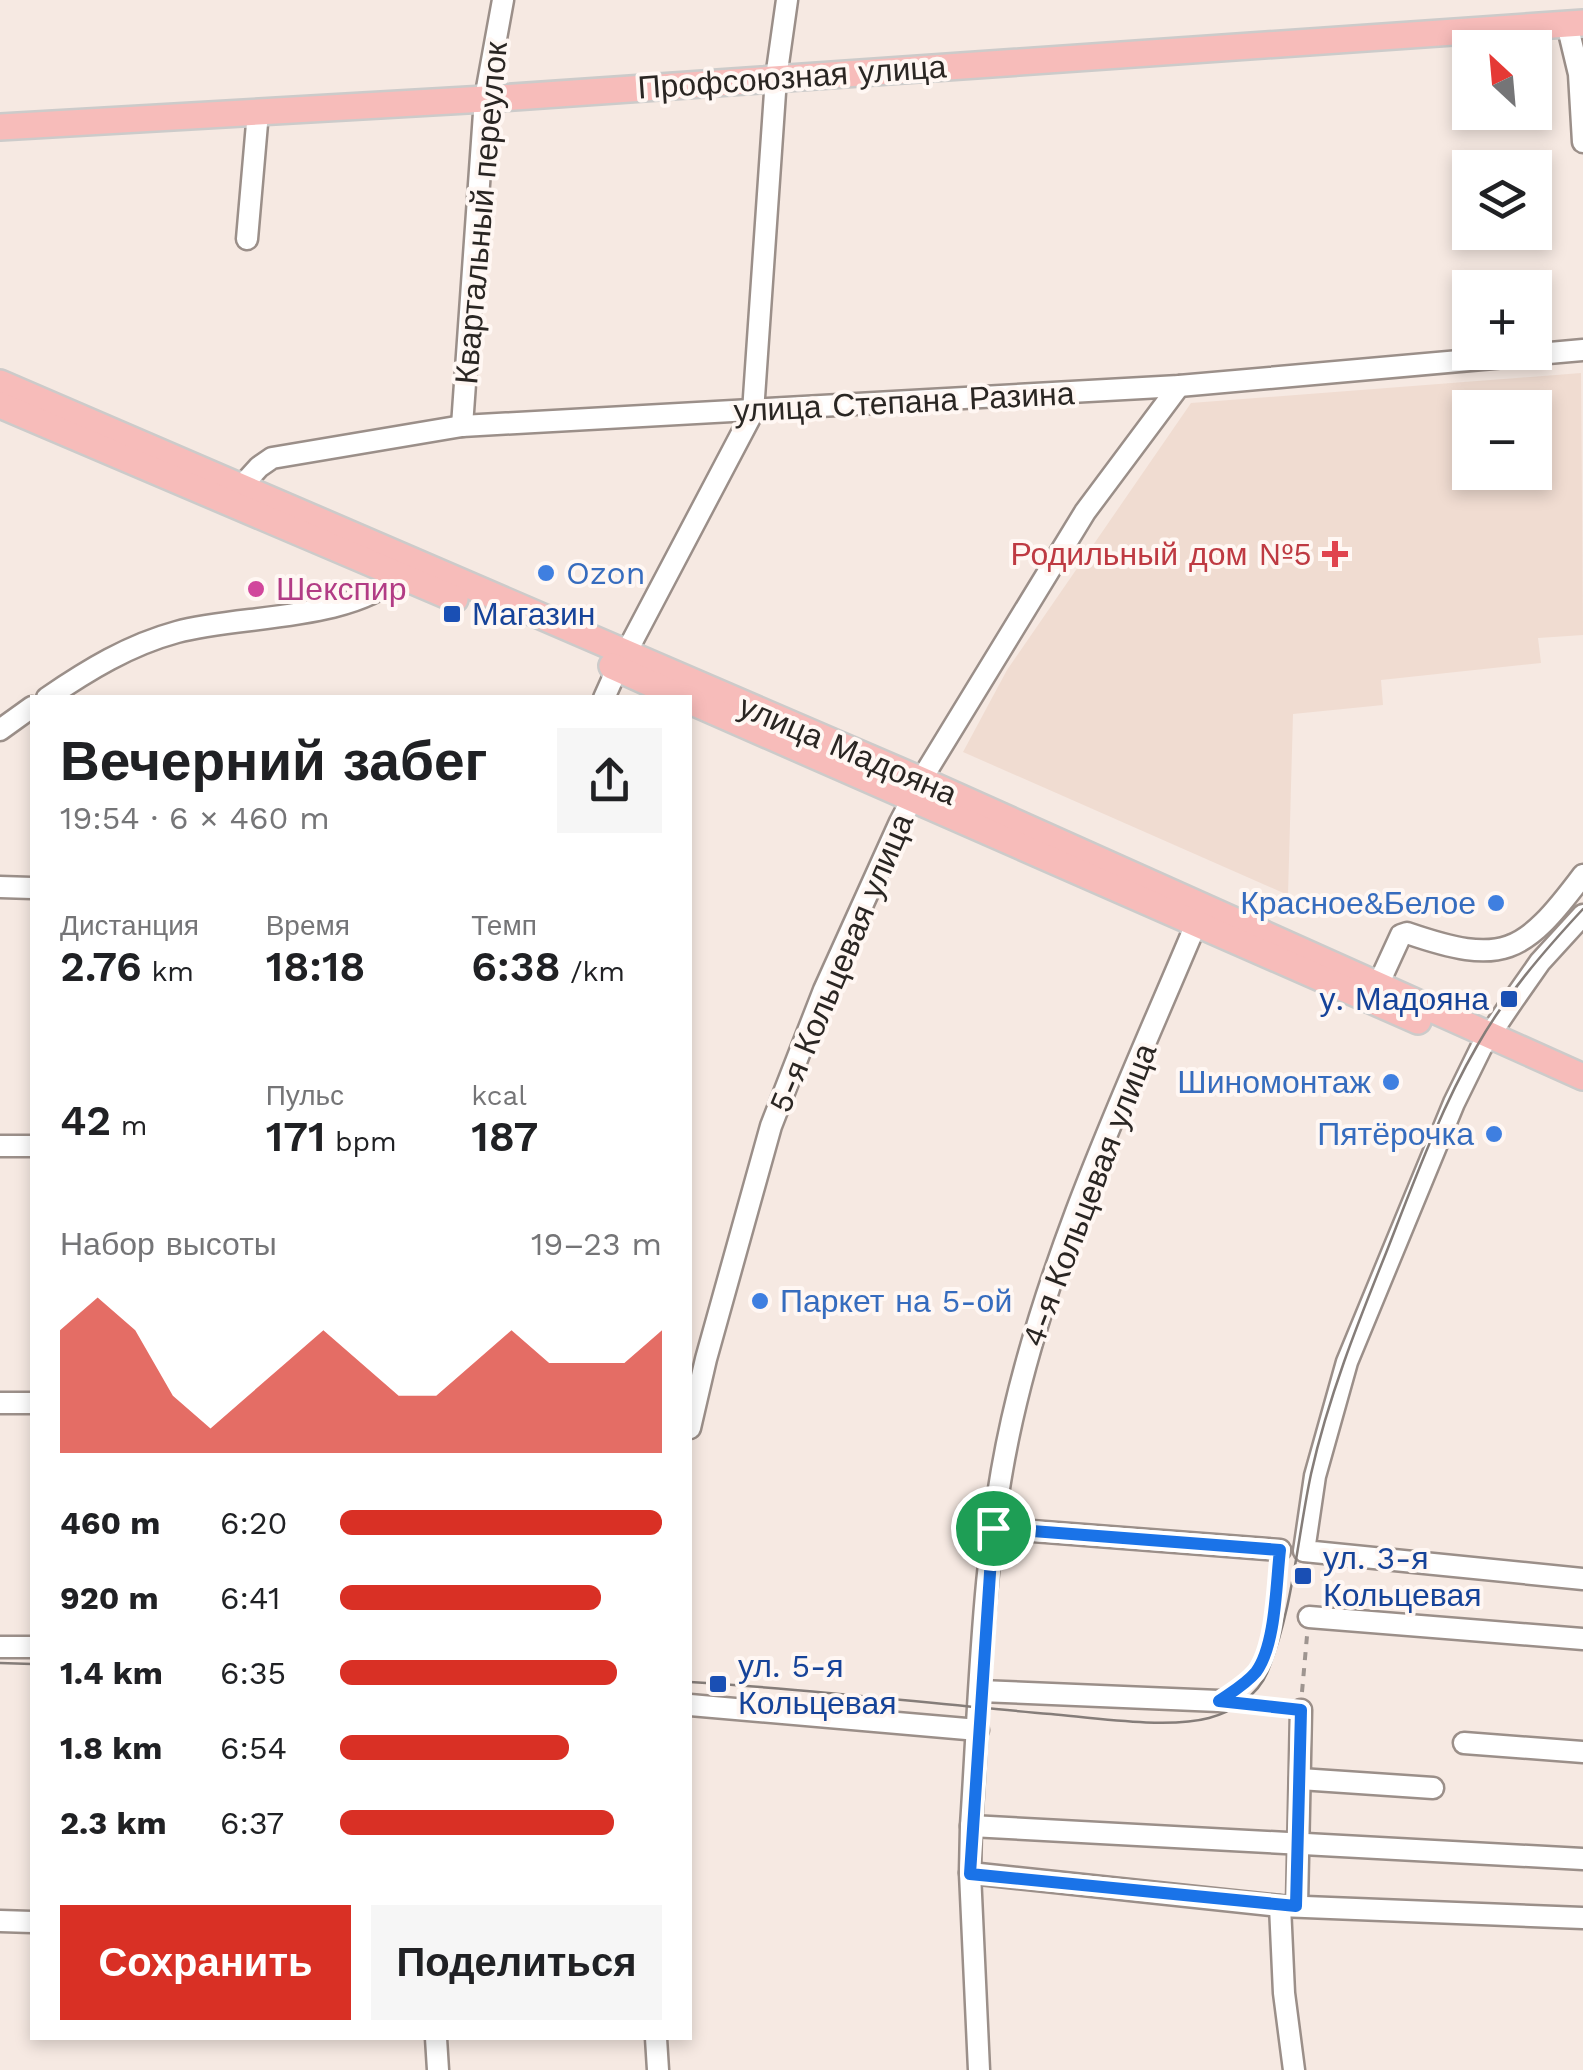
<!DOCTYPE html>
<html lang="ru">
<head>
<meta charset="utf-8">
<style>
	:root { --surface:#fff; --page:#f6f6f6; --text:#202124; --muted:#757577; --accent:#d93025 }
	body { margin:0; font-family:"Work Sans",sans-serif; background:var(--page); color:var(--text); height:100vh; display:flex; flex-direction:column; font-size:38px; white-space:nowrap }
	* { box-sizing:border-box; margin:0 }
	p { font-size:32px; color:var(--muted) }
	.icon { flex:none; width:55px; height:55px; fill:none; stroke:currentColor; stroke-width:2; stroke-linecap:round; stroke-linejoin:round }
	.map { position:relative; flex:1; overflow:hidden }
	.panel { position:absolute; left:30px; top:695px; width:662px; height:1345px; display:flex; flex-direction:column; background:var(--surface); border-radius:0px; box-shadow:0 5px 15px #0003 }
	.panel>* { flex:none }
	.needle { width:65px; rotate:334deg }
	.buttons { position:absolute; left:1452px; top:30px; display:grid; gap:20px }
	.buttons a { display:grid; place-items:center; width:100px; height:100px; border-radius:0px; background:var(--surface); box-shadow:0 5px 15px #0003; font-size:50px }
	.pin { position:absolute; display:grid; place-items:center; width:85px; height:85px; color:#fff; margin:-42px; border:5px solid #fff; border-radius:50%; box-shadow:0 2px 10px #0007 }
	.round { display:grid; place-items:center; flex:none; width:105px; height:105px; border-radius:0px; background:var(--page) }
	.summary { display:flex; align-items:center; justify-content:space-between; height:170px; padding:0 30px }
	h1 { font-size:55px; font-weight:600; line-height:75px }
	.metrics { display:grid; grid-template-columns:repeat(3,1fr); gap:15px; height:170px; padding:10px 30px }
	.metrics div { display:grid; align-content:center }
	.metrics b { font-size:42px; font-weight:600 }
	.metrics small { font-size:28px; font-weight:400 }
	.metrics p { font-size:28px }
	.chart { height:280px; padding:20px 30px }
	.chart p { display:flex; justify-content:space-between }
	.chart svg { width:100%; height:180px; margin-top:10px; fill:var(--accent); opacity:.7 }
	.button { display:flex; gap:20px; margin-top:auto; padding:20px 30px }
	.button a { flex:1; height:115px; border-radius:0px; background:var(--accent); color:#fff; font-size:40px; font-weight:600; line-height:115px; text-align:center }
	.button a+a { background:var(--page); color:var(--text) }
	ul { padding:0 30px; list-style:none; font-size:32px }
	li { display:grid; grid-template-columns:160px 120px 1fr; align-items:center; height:75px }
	li i { height:25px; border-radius:12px; background:var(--accent) }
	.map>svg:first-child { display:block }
	.built { fill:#f0dcd1; fill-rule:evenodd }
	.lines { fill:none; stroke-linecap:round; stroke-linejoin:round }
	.minor-casing { stroke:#9b8f89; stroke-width:25 }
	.major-casing { stroke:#cccbca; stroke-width:30 }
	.path { stroke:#9e9590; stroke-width:4; stroke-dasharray:8 8; stroke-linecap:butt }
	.minor { stroke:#fff; stroke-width:20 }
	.major { stroke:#f7bcba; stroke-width:25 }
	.tram { stroke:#857d79; stroke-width:2.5 }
	.route-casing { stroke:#fff; stroke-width:20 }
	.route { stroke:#1a73e8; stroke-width:12 }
	.health-dot { fill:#e0444e; stroke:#fff7f3; stroke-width:4 }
	.shop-dot { fill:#3f7fe0; stroke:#fff7f3; stroke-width:4 }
	.hotel-dot { fill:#d1479c; stroke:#fff7f3; stroke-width:4 }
	.transit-dot { fill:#1a4fb4; stroke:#fff7f3; stroke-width:4 }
	.labels { text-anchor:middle; stroke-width:8; stroke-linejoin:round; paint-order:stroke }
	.street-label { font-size:32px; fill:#2a2623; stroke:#fff7f3 }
	.health-label { font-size:32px; fill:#be3a42; stroke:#fff7f3; text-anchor:end }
	.shop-label { font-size:32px; fill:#366cbe; stroke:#fff7f3; text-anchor:end }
	.hotel-label { font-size:32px; fill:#b23c85; stroke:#fff7f3; text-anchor:start }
	.transit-label { font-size:32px; fill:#164399; stroke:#fff7f3; text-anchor:start }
</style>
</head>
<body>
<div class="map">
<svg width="1583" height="2070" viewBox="0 0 1583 2070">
	<rect width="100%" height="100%" fill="#f6e9e2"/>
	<!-- built -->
	<path class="built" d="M1581,373L1583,635L1538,638L1541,663L1381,680L1383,705L1293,714L1288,895L963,752L1007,670L1191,403ZM1470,408H1535V472H1470Z"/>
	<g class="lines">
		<defs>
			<g id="minor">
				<polyline points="1567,24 1579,74 1583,142"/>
				<polyline points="247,239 258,112"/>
				<polyline points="462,426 485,99 503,0"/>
				<polyline points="239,489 259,467 272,458 462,426 1179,386 1583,350"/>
				<polyline points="626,653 753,412 776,78 787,0"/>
				<path d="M47,698C88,670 129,645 177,632C239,615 350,621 398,576"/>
				<polyline points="604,698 617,669"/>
				<polyline points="0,730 32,707"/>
				<polyline points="0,887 32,888"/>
				<polyline points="1583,915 1540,962 1512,1002 1481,1048 1454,1103 1347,1362 1315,1476 1304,1551 1583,1579"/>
				<path d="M1378,985L1401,935L1407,933C1503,966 1523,955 1583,875"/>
				<polyline points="0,1146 32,1146"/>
				<polyline points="0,1403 32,1403"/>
				<polyline points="690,1428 706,1359 771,1126 824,990 900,822 929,767 1085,512 1179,386"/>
				<polyline points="993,1528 1280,1550"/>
				<polyline points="1309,1617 1583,1639"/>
				<polyline points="0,1647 32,1647"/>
				<polyline points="980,1691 1219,1701"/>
				<polyline points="690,1705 978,1730"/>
				<polyline points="1464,1743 1583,1752"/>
				<polyline points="1300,1779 1433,1788"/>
				<polyline points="971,1826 1583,1859"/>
				<polyline points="970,1873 1280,1906 1583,1918"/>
				<polyline points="1280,1906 1284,1993 1294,2070"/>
				<polyline points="1297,1906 1301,1710"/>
				<polyline points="0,1921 32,1922"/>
				<polyline points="436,2038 438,2070"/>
				<polyline points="656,2038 658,2070"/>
				<path d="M979,2070L970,1873L971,1826C980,1691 982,1553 1012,1420C1051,1247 1128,1086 1196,924"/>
			</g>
			<g id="major">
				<polyline points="0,127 485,99 1583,23"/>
				<polyline points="0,383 921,780 1583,1077"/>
				<polyline points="0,405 455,599"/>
				<polyline points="612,666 683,698"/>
				<polyline points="690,701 1418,1021"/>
			</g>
		</defs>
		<!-- minor casing -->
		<use href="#minor" class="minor-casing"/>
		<!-- major casing -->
		<use href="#major" class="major-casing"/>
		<!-- path -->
		<g class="path">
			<path d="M1237,1689C1274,1660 1272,1614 1277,1570"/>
			<polyline points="1302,1692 1307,1636"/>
			<polyline points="1239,1703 1280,1707"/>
		</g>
		<!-- minor -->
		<use href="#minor" class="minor"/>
		<!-- major -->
		<use href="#major" class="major"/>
		<!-- tram -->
		<g class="tram">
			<polyline points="0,1663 32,1664"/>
			<path d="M690,1682C811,1689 931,1704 1051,1714C1095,1718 1168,1729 1209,1718C1232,1712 1258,1695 1267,1673C1293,1610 1297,1540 1311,1474C1328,1398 1357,1325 1386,1253C1413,1184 1440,1110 1477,1046C1506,995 1544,951 1583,909"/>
		</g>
	</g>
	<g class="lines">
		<defs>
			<path id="route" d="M993,1528L1280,1550C1276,1583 1276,1645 1256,1672C1246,1684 1232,1692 1219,1701L1301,1710L1296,1906L970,1874Z"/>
		</defs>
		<!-- route casing -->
		<use href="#route" class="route-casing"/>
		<!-- route -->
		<use href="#route" class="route"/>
	</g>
	<!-- markers -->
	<path class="health-dot" d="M1330 539h10v10h10v10h-10v10h-10v-10h-10v-10h10z"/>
	<g class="shop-dot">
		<circle cx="546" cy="573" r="10"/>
		<circle cx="1496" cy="903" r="10"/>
		<circle cx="1391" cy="1082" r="10"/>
		<circle cx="1494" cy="1134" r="10"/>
		<circle cx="760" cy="1301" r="10"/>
	</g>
	<circle class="hotel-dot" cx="256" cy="589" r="10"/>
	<g class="transit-dot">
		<rect x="442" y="604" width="20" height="20" rx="5"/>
		<rect x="1499" y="989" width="20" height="20" rx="5"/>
		<rect x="1293" y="1566" width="20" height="20" rx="5"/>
		<rect x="708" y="1674" width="20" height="20" rx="5"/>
	</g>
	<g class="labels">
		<!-- street labels -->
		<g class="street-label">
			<text transform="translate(792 77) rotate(-4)" y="11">Профсоюзная улица</text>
			<text transform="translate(481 213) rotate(-85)" y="11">Квартальный переулок</text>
			<text transform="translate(904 402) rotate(-3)" y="11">улица Степана Разина</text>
			<text transform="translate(848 750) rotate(23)" y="11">улица Мадояна</text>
			<text transform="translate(841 963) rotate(-67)" y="11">5-я Кольцевая улица</text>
			<text transform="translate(1089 1195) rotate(-69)" y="11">4-я Кольцевая улица</text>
		</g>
		<!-- health labels -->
		<g class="health-label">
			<text x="1312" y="565">Родильный дом №5</text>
		</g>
		<!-- shop labels -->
		<g class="shop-label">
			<text x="566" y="584" text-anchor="start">Ozon</text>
			<text x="1476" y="914">Красное&amp;Белое</text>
			<text x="1371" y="1093">Шиномонтаж</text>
			<text x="1474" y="1145">Пятёрочка</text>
			<text x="780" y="1312" text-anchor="start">Паркет на 5-ой</text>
		</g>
		<!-- hotel labels -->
		<g class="hotel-label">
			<text x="276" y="600">Шекспир</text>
		</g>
		<!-- transit labels -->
		<g class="transit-label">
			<text x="472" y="625">Магазин</text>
			<text x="1489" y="1010" text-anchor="end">у. Мадояна</text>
			<text x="1323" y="1569">ул. 3-я<tspan x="1323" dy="37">Кольцевая</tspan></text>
			<text x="738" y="1677">ул. 5-я<tspan x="738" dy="37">Кольцевая</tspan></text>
		</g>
	</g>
</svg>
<div class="buttons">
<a><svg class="needle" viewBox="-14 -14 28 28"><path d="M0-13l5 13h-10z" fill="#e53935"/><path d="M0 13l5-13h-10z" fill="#757577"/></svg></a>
<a><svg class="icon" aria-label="layers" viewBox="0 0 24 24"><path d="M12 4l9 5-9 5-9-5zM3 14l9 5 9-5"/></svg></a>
<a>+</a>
<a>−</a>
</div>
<div class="pin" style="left:993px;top:1528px;background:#1e9e55"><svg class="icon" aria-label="arrive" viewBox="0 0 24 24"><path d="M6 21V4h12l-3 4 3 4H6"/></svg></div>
<section class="panel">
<div class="summary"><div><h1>Вечерний забег</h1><p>19:54 · 6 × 460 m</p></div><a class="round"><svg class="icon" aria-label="share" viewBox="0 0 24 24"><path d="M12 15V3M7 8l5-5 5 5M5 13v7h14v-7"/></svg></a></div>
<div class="metrics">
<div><p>Дистанция</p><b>2.76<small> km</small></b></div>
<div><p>Время</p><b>18:18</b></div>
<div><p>Темп</p><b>6:38<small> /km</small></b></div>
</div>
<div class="metrics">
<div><b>42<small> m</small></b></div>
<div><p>Пульс</p><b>171<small> bpm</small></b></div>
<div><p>kcal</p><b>187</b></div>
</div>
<div class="chart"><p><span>Набор высоты</span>19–23 m</p>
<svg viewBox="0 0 160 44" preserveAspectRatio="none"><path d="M0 44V14L10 6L20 14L30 30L40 38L50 30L60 22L70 14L80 22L90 30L100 30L110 22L120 14L130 22L140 22L150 22L160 14V44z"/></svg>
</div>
<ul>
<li><b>460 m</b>6:20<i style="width:100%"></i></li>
<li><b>920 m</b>6:41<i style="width:81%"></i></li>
<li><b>1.4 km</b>6:35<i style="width:86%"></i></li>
<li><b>1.8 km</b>6:54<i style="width:71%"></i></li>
<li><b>2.3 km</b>6:37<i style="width:85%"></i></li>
</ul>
<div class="button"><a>Сохранить</a><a>Поделиться</a></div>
</section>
</div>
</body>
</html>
